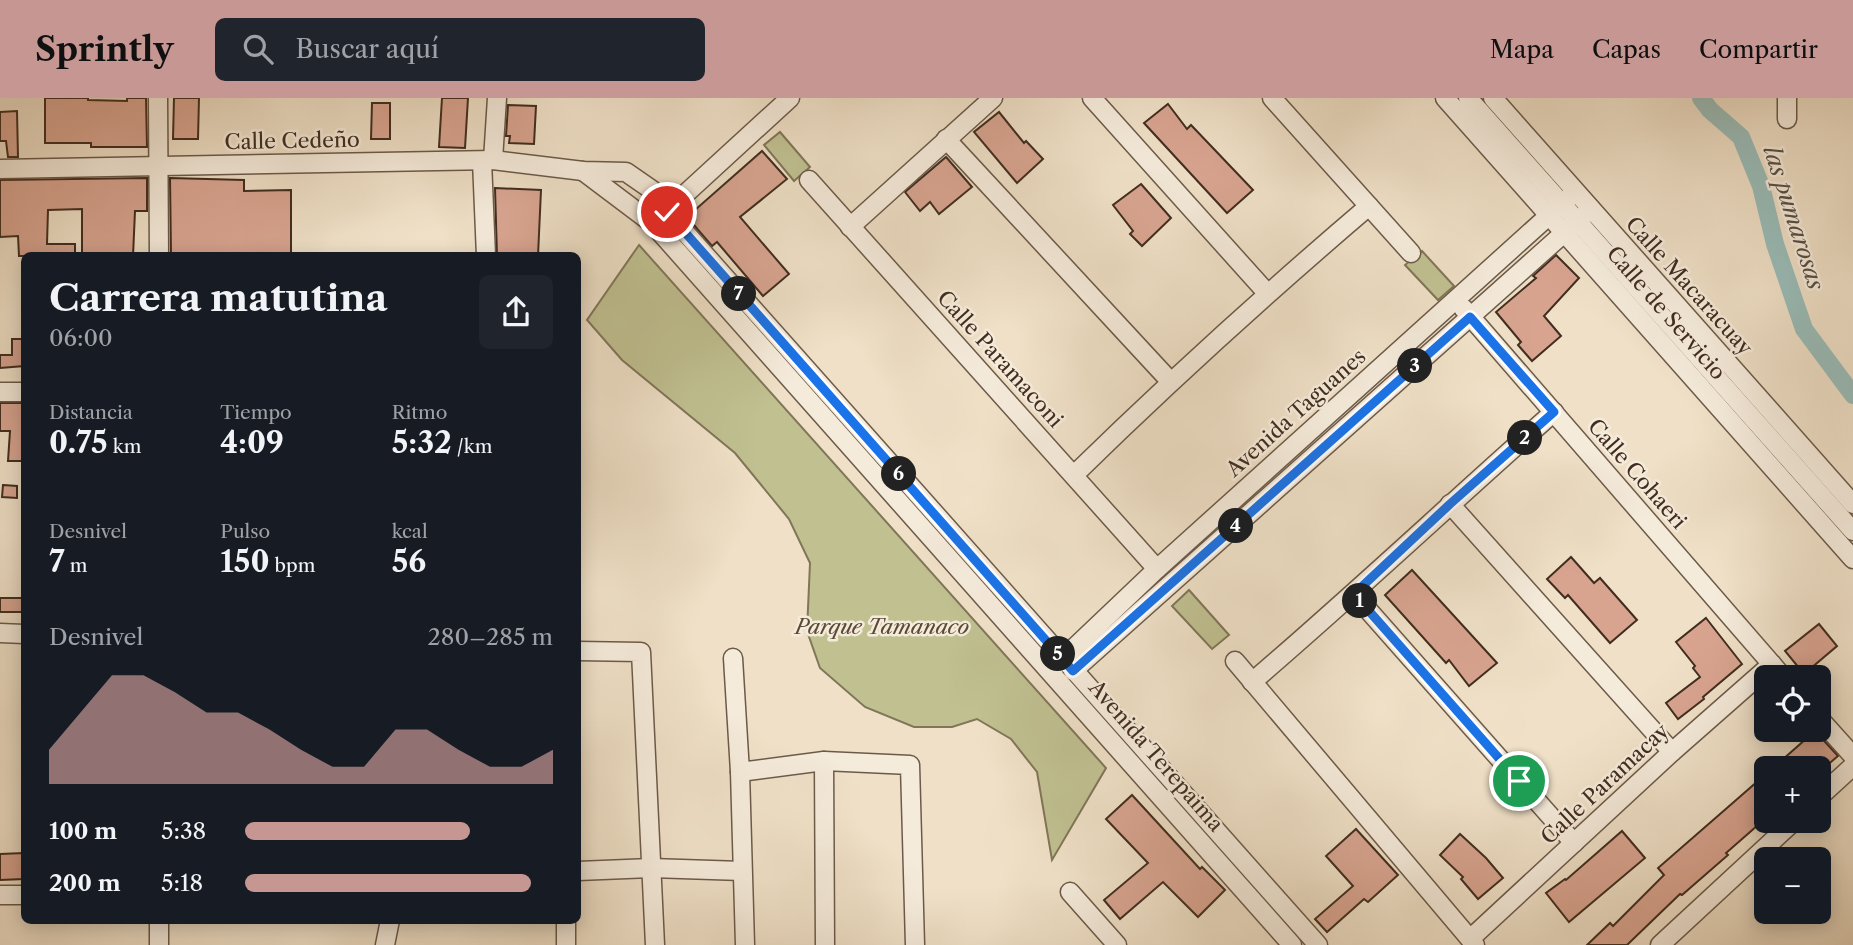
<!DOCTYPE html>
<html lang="es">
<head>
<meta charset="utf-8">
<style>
	:root { --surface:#171b24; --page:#20242c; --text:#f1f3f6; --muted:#9ea1a6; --accent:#c59692 }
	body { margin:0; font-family:"Libre Caslon Text",serif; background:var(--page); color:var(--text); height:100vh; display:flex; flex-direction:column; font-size:26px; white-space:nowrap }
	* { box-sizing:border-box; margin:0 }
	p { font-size:23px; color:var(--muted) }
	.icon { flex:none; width:38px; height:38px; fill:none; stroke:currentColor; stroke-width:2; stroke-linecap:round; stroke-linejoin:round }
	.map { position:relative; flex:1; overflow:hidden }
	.drawer { position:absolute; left:21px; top:154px; width:560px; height:672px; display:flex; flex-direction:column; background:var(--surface); border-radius:10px; box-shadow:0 4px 18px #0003 }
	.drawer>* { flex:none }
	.fabs { position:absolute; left:1754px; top:567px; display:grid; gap:14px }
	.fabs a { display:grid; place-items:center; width:77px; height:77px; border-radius:10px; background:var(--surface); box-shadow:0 4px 18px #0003; font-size:35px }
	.pin { position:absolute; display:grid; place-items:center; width:60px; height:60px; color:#fff; margin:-30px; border:4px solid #fff; border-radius:50%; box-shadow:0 2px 7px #0007 }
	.km { position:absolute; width:35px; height:35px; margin:-18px; border-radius:50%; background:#222; color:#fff; font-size:19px; line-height:35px; text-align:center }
	.round { display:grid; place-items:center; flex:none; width:74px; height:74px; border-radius:10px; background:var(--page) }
	.summary { display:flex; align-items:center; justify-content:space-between; height:119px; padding:0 28px }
	h1 { font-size:38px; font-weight:700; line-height:52px }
	.figures { display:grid; grid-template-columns:repeat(3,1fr); gap:10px; height:119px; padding:7px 28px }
	.figures div { display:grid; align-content:center }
	.figures b { font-size:30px; font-weight:700 }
	.figures small { font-size:19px; font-weight:400 }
	.figures p { font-size:19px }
	.chart { height:196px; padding:14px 28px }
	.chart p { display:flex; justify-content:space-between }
	.chart svg { width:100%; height:126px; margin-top:7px; fill:var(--accent); opacity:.7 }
	ul { padding:0 28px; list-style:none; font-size:23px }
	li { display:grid; grid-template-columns:112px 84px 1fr; align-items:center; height:52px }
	li i { height:18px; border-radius:9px; background:var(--accent) }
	header { display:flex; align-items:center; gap:42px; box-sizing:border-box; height:98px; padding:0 35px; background:var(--accent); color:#111 }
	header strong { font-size:33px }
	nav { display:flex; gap:38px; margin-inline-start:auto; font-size:24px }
	.search { width:490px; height:63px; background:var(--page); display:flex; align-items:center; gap:18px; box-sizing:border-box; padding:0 24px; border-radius:10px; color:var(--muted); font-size:26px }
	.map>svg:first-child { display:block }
	.green { fill:#c0c091; stroke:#807658; stroke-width:2 }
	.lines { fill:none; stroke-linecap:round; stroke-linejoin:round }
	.canal { stroke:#9abdb9; stroke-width:18 }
	.building { fill:#d8a490; stroke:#412d1f; stroke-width:2 }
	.street-casing { stroke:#6c5a49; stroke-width:21 }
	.street { stroke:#f5ebdb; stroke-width:18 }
	.route-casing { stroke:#fff; stroke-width:14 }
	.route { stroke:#1a73e8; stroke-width:9 }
	.labels { text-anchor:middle; stroke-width:5; stroke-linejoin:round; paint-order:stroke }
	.street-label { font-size:21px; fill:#412d1f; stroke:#f5ebdb }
	.park-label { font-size:21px; font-style:italic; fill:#5a4a36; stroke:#f5ebdb }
	.water-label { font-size:23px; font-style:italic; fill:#575146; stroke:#f5ebdb }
</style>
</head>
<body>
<header>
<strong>Sprintly</strong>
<div class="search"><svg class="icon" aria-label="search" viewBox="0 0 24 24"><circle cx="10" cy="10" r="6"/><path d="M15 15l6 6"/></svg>Buscar aquí</div>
<nav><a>Mapa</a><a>Capas</a><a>Compartir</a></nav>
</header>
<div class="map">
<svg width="1853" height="847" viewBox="0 0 1853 847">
	<rect width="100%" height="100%" fill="#efe0c7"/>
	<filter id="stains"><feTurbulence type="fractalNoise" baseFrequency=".00286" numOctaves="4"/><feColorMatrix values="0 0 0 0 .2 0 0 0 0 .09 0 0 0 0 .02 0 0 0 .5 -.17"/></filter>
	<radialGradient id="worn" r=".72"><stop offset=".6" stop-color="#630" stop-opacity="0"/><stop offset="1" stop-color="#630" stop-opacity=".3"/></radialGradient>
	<!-- green -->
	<g class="green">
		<polygon points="780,34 810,69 794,83 764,47"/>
		<polygon points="639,147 1106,670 1052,762 1037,674 1011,641 977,621 952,629 914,629 865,609 820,570 807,533 810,465 789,421 735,355 622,262 587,222"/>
		<polygon points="1422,153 1454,188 1438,202 1405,167"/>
		<polygon points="1189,492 1229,537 1212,551 1172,508"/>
	</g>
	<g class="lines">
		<!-- canal -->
		<polyline class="canal" points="1701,0 1710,12 1741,39 1761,88 1775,146 1804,231 1853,297"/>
	</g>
	<!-- building -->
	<g class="building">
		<polygon points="45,0 88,0 88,2 127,3 127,0 146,0 147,49 91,49 91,45 45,45"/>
		<polygon points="174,0 199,0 198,41 173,41"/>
		<polygon points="442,0 468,0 465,50 439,49"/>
		<polygon points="372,5 390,5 390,41 371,41"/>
		<polygon points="1168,6 1187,31 1191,27 1253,92 1227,115 1144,25"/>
		<polygon points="508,7 536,8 534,46 509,45 510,38 506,38"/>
		<polygon points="17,13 18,59 8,59 6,43 0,43 0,14"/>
		<polygon points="999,14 1024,45 1026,43 1043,61 1017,85 974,34"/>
		<polygon points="762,53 787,81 740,119 789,176 763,198 717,144 712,148 687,119"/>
		<polygon points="946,59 972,89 939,116 930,104 920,113 905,94"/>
		<polygon points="147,80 147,113 135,113 133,158 82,158 82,111 48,112 47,146 75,146 75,158 19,158 18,138 0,139 0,82"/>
		<polygon points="170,80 244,82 244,93 291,92 291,158 171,158"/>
		<polygon points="1141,86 1171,120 1142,148 1130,136 1133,133 1113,107"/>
		<polygon points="495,90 541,92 538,158 497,158"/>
		<polygon points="1556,157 1579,180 1544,218 1561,238 1532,263 1518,247 1521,244 1496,214 1536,180 1533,178"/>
		<polygon points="12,241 24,241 24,268 0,270 0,257 12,257"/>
		<polygon points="0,305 24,305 24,363 8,363 10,333 0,333"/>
		<polygon points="3,387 17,388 17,400 2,399"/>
		<polygon points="1571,459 1594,485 1600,480 1637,522 1610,545 1568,497 1565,500 1547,481"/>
		<polygon points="1412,472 1497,565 1469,588 1449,562 1446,565 1385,497"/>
		<polygon points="0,500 24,500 23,514 0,514"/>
		<polygon points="1706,520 1742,566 1703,599 1704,601 1678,621 1666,605 1700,579 1693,570 1695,568 1676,544"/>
		<polygon points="1819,526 1837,548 1804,576 1785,553"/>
		<polygon points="1815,633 1838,658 1818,675 1818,670 1773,670"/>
		<polygon points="1766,676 1766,720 1726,755 1728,757 1682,797 1680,796 1627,847 1587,847 1610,825 1613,828 1664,777 1658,770"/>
		<polygon points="1132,697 1200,771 1202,769 1225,792 1198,819 1163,784 1120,821 1104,802 1148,765 1106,721"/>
		<polygon points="1356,731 1398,777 1368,804 1364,801 1327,834 1315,821 1353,788 1326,758"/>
		<polygon points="1622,733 1645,760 1569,824 1546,795 1565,781 1566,782"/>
		<polygon points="1460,736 1486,760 1503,780 1478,801 1461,781 1463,779 1440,757"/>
		<polygon points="24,755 24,781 0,782 0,756"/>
	</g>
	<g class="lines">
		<defs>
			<g id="street">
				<polyline points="158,0 159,158"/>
				<polyline points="1092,0 1267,195"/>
				<polyline points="1272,0 1411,155"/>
				<polyline points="1445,0 1853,461"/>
				<polyline points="1468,0 1853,433"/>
				<polyline points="1493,0 1853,406"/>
				<polyline points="1787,21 1787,0"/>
				<polyline points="946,41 1170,283"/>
				<polyline points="493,62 497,0"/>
				<polyline points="482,63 486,158"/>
				<polyline points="0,71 493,62 583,73 626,74 652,92 667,114 1318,847"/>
				<polyline points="583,73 652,125 1292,847"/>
				<polyline points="809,82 1157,471"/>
				<polyline points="658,121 790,0"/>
				<polyline points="850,129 993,0"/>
				<polyline points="1463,210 1783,579"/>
				<polyline points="0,294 24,294"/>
				<path d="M1074,377C1169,284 1267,195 1369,108"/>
				<polyline points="1450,406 1672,654"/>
				<polyline points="1354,496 1574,745"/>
				<polyline points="0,535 24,536"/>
				<polyline points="578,553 641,554 655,847"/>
				<polyline points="733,560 740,674 824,663 910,667 915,847"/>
				<polyline points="1235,563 1475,847"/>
				<polyline points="1055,568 1157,471 1575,94"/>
				<polyline points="1073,573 1591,111"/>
				<path d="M1252,584C1355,496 1453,403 1554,314"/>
				<polyline points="1818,619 1853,658"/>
				<polyline points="824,663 825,847"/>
				<polyline points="740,674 745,847"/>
				<polyline points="1818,700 1853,668"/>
				<polyline points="578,773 651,770 742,773"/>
				<polyline points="1070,794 1117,847"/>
				<polyline points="0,797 24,797"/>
				<polyline points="566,822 566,847"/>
				<polyline points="1470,841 1672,654 1772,566"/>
				<polyline points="159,847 159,822"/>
				<polyline points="385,847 390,822"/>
				<polyline points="1660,847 1794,723"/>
			</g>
		</defs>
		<!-- street casing -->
		<use href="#street" class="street-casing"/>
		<!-- street -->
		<use href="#street" class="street"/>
	</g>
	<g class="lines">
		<defs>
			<polyline id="route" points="667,114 1073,573 1470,219 1554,314 1450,406 1354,496 1519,683"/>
		</defs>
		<!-- route casing -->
		<use href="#route" class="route-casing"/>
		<!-- route -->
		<use href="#route" class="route"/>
	</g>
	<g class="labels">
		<!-- street labels -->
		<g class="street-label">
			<text transform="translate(292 43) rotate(-1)" y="7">Calle Cedeño</text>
			<text transform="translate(1689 188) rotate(48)" y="7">Calle Macaracuay</text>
			<text transform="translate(1666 215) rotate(49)" y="7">Calle de Servicio</text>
			<text transform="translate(1000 261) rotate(48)" y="7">Calle Paramaconi</text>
			<text transform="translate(1296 315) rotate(-42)" y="7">Avenida Taguanes</text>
			<text transform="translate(1637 376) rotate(49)" y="7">Calle Cohaeri</text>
			<text transform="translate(1156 658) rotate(49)" y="7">Avenida Terepaima</text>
			<text transform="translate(1605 686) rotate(-43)" y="7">Calle Paramacay</text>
		</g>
		<!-- park labels -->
		<g class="park-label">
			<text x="882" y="536">Parque Tamanaco</text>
		</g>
		<!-- water labels -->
		<g class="water-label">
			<text transform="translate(1794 120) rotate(72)" y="8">las pumarosas</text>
		</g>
	</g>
	<rect width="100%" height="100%" filter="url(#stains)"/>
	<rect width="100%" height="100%" fill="url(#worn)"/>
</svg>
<div class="fabs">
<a><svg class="icon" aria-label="locate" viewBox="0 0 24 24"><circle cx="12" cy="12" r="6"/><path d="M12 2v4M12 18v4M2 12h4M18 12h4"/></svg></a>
<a>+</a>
<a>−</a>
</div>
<div class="pin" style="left:1519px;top:683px;background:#1e9e55"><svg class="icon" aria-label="arrive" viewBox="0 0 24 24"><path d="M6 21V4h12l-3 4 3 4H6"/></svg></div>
<div class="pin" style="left:667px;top:114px;background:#d93025"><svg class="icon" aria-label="check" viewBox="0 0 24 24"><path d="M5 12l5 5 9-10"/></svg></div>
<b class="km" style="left:1360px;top:503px">1</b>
<b class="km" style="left:1525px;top:340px">2</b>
<b class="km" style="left:1415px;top:268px">3</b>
<b class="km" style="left:1236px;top:428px">4</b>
<b class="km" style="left:1058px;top:556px">5</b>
<b class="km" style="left:899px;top:376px">6</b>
<b class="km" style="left:739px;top:196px">7</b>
<section class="drawer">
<div class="summary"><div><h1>Carrera matutina</h1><p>06:00</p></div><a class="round"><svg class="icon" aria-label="share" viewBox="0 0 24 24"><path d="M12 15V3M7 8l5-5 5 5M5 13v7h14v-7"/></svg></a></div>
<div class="figures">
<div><p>Distancia</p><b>0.75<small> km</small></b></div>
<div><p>Tiempo</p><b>4:09</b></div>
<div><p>Ritmo</p><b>5:32<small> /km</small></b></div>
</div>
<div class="figures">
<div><p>Desnivel</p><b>7<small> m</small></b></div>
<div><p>Pulso</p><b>150<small> bpm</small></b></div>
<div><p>kcal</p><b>56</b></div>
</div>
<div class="chart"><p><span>Desnivel</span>280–285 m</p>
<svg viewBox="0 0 160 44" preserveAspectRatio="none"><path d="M0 44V32L10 19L20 6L30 6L40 12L50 19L60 19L70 25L80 32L90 38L100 38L110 25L120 25L130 32L140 38L150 38L160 32V44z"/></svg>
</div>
<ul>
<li><b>100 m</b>5:38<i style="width:73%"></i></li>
<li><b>200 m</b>5:18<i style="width:93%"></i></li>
</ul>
</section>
</div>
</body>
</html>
